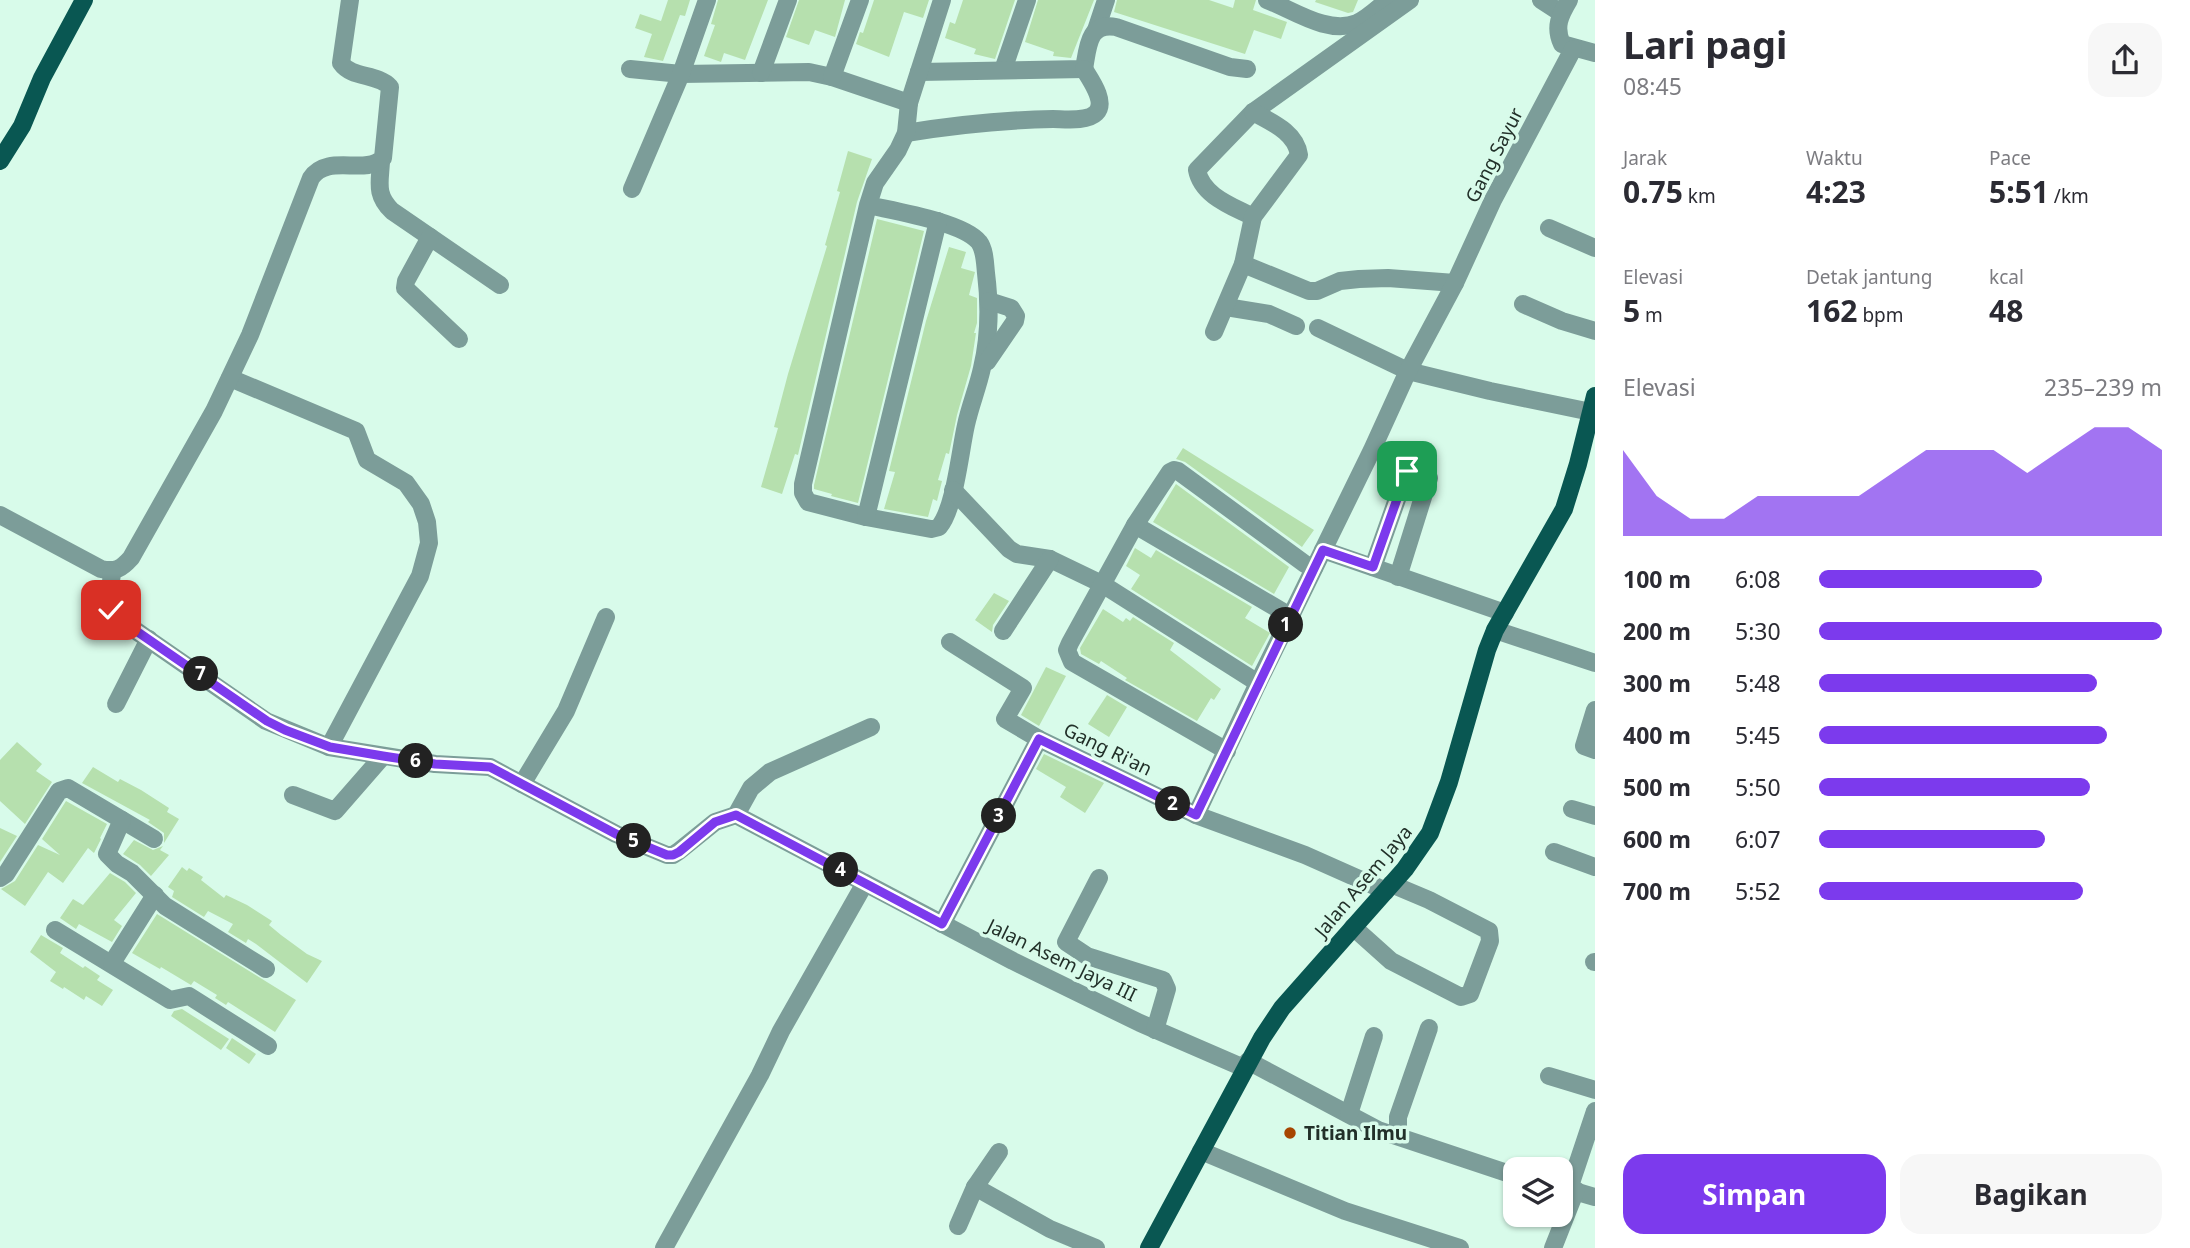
<!DOCTYPE html>
<html lang="id">
<head>
<meta charset="utf-8">
<style>
	:root { --surface:#fff; --page:#f7f7f7; --text:#2b2b33; --muted:#7c7c81; --accent:#7c3aed }
	body { margin:0; font-family:"Noto Sans",sans-serif; background:var(--page); color:var(--text); height:100vh; display:flex; flex-direction:column; font-size:26px; white-space:nowrap }
	* { box-sizing:border-box; margin:0 }
	p { font-size:23px; color:var(--muted) }
	.icon { flex:none; width:38px; height:38px; fill:none; stroke:currentColor; stroke-width:2; stroke-linecap:round; stroke-linejoin:round }
	.map { position:relative; flex:1; overflow:hidden }
	.sheet { display:flex; flex-direction:column; background:var(--surface); width:595px }
	.sheet>* { flex:none }
	.buttons { position:absolute; left:1503px; top:1157px; display:grid; gap:14px }
	.buttons a { display:grid; place-items:center; width:70px; height:70px; border-radius:14px; background:var(--surface); box-shadow:0 2px 5px #0004; font-size:35px }
	.pin { position:absolute; display:grid; place-items:center; width:60px; height:60px; color:#fff; margin:-30px; border-radius:14px; box-shadow:0 4px 10px #0006 }
	.km { position:absolute; width:35px; height:35px; margin:-18px; border-radius:50%; background:#222; color:#fff; font-size:19px; line-height:35px; text-align:center }
	.round { display:grid; place-items:center; flex:none; width:74px; height:74px; border-radius:21px; background:var(--page) }
	.overview { display:flex; align-items:center; justify-content:space-between; height:119px; padding:0 28px }
	h1 { font-size:38px; font-weight:700; line-height:52px }
	.figures { display:grid; grid-template-columns:repeat(3,1fr); gap:10px; height:119px; padding:7px 28px }
	.figures div { display:grid; align-content:center }
	.figures b { font-size:30px; font-weight:700 }
	.figures small { font-size:19px; font-weight:400 }
	.figures p { font-size:19px }
	.chart { height:196px; padding:14px 28px }
	.chart p { display:flex; justify-content:space-between }
	.chart svg { width:100%; height:126px; margin-top:7px; fill:var(--accent); opacity:.7 }
	.button { display:flex; gap:14px; margin-top:auto; padding:14px 28px }
	.button a { flex:1; height:80px; border-radius:21px; background:var(--accent); color:#fff; font-size:28px; font-weight:700; line-height:80px; text-align:center }
	.button a+a { background:var(--page); color:var(--text) }
	ul { padding:0 28px; list-style:none; font-size:23px }
	li { display:grid; grid-template-columns:112px 84px 1fr; align-items:center; height:52px }
	li i { height:18px; border-radius:9px; background:var(--accent) }
	main { display:flex; flex:1; min-height:0 }
	.map>svg:first-child { display:block }
	.building { fill:#b6e0ae }
	.lines { fill:none; stroke-linecap:round; stroke-linejoin:round }
	.minor { stroke:#7c9d99; stroke-width:18 }
	.major { stroke:#095752; stroke-width:18 }
	.route-casing { stroke:#fff; stroke-width:14 }
	.route { stroke:#7c3aed; stroke-width:9 }
	.poi-dot { fill:#a74500; stroke:#d8fbea; stroke-width:2.5 }
	.labels { text-anchor:middle; stroke-width:7; stroke-linejoin:round; paint-order:stroke }
	.street-label { font-size:19px; fill:#223029; stroke:#d8fbea }
	.poi-label { font-size:19px; font-weight:bold; fill:#223029; stroke:#d8fbea; text-anchor:start }
</style>
</head>
<body>
<main>
<div class="map">
<svg width="1595" height="1248" viewBox="0 0 1595 1248">
	<rect width="100%" height="100%" fill="#d8fbea"/>
	<!-- building -->
	<g class="building">
		<polygon points="668,0 690,0 685,16 680,15 663,61 644,57 652,34 635,28 640,14 661,21"/>
		<polygon points="718,0 768,0 745,60 724,53 721,62 704,56 715,25 711,24"/>
		<polygon points="799,0 845,0 835,37 815,30 809,45 786,37"/>
		<polygon points="874,0 929,0 923,18 904,12 889,57 856,44 860,32 863,33"/>
		<polygon points="963,0 1015,0 995,59 974,54 976,49 945,38 950,22 955,24"/>
		<polygon points="1038,0 1094,0 1071,58 1053,56 1054,52 1025,42"/>
		<polygon points="1117,0 1209,0 1233,8 1235,0 1256,0 1253,10 1287,22 1281,39 1254,30 1245,54 1114,12"/>
		<polygon points="1316,0 1358,0 1353,12 1348,13 1315,2"/>
		<polygon points="848,151 872,159 857,202 798,455 795,454 782,494 761,487 778,428 774,427 788,374 827,246 825,245 840,192 837,191"/>
		<polygon points="877,219 924,231 858,503 831,496 832,494 814,489 814,485"/>
		<polygon points="949,247 966,252 961,268 975,272 969,295 977,298 977,323 974,333 976,333 971,366 957,415 949,454 946,453 938,480 942,481 937,501 933,499 928,517 884,509 895,472 889,471 926,321"/>
		<polygon points="1183,448 1314,530 1304,544 1302,547 1185,462 1176,459"/>
		<polygon points="1176,484 1289,567 1274,594 1153,522"/>
		<polygon points="1135,548 1151,558 1156,550 1252,607 1245,618 1270,633 1252,666 1131,589 1140,575 1126,566"/>
		<polygon points="994,593 1009,601 993,625 992,632 975,620"/>
		<polygon points="1103,609 1123,622 1126,618 1130,621 1133,617 1174,643 1170,650 1221,689 1214,700 1211,698 1197,721 1125,680 1127,678 1101,661 1099,664 1081,654 1080,648"/>
		<polygon points="1046,667 1066,676 1039,726 1021,715"/>
		<polygon points="1107,695 1127,707 1109,737 1088,724"/>
		<polygon points="17,742 42,764 36,771 52,782 25,824 0,801 0,760"/>
		<polygon points="1044,754 1104,783 1085,813 1060,797 1066,787 1036,769"/>
		<polygon points="93,767 118,782 120,779 141,790 169,808 167,812 179,819 164,843 164,833 148,822 150,820 82,783"/>
		<polygon points="66,801 107,824 100,838 101,839 94,853 88,848 63,883 48,872 25,906 1,889 15,881 38,845 60,855 42,839"/>
		<polygon points="0,828 17,836 0,862"/>
		<polygon points="134,840 153,850 163,846 160,850 169,855 151,876 140,865 123,854"/>
		<polygon points="182,867 187,871 189,868 203,877 201,880 224,898 226,895 247,905 272,921 269,925 281,935 307,954 322,961 307,983 256,944 248,939 246,943 228,932 233,924 208,911 204,917 172,897 174,891 168,887"/>
		<polygon points="110,873 125,882 136,893 114,920 122,926 112,942 79,924 76,929 60,918 73,899 83,905"/>
		<polygon points="157,914 296,1000 275,1032 228,1002 226,1005 215,998 217,995 194,981 191,985 161,967 160,969 132,953"/>
		<polygon points="41,935 63,948 60,953 83,968 85,966 100,976 97,980 113,990 102,1006 86,996 84,1000 64,987 63,989 50,981 56,972 30,952"/>
		<polygon points="182,1009 229,1039 221,1050 171,1016 174,1011"/>
		<polygon points="232,1038 256,1054 249,1064 226,1048"/>
	</g>
	<g class="lines">
		<!-- minor -->
		<g class="minor">
			<path d="M1267,0C1293,10 1328,35 1357,23C1368,18 1378,8 1388,0"/>
			<polyline points="1541,0 1561,13"/>
			<path d="M1569,0C1560,15 1554,27 1562,44L1595,53"/>
			<polyline points="1096,30 1106,0"/>
			<polyline points="630,69 681,74 809,72 832,77 909,103"/>
			<polyline points="1003,70 1027,0"/>
			<path d="M919,72L1084,69C1088,47 1088,22 1116,27L1230,67L1247,69"/>
			<polyline points="761,73 788,0"/>
			<polyline points="832,77 860,0"/>
			<path d="M906,133C955,125 1003,120 1053,119C1064,119 1087,122 1096,113C1107,102 1090,79 1084,69"/>
			<path d="M381,161C380,183 375,194 392,211L500,285"/>
			<polyline points="632,189 681,74 707,0"/>
			<path d="M868,205C894,211 963,222 979,242C985,250 985,264 986,273C990,306 990,335 982,368C978,387 970,406 966,425C960,451 955,508 939,527L931,529L866,517L808,502L803,493V484L868,205L875,183L898,150L906,133L909,103L942,0"/>
			<path d="M1253,217C1232,206 1202,196 1197,170L1253,112L1410,0"/>
			<polyline points="1549,228 1595,248"/>
			<polyline points="430,237 406,281 405,288 459,339"/>
			<polyline points="1243,264 1309,291 1317,291 1340,281 1359,279 1388,278 1455,283"/>
			<polyline points="1523,304 1562,321 1595,331"/>
			<polyline points="1226,307 1269,314 1296,326"/>
			<polyline points="1318,328 1408,371 1490,391 1591,412"/>
			<path d="M1214,332L1243,264L1253,217L1299,155C1296,132 1271,122 1253,112"/>
			<polyline points="987,362 1015,321 1016,316 1011,308 989,301"/>
			<polyline points="230,378 356,431 367,460 406,483 421,504 427,522 429,543 420,576 329,747"/>
			<polyline points="953,490 1009,549 1017,554 1050,559 1102,584 1258,683"/>
			<path d="M0,515L101,569C116,572 121,569 131,558L214,411L250,335L311,178C328,153 365,176 383,158L390,87C377,73 352,79 341,63L350,0"/>
			<polyline points="866,517 938,221"/>
			<polyline points="1135,525 1290,616"/>
			<polyline points="1323,550 1505,613"/>
			<polyline points="1373,567 1407,471 1412,467 1426,472 1429,478 1398,577"/>
			<path d="M112,572C111,587 106,603 116,617L266,721L329,747L435,764L490,767L616,834L667,855H673L679,851L715,822L736,815L1013,961L1140,1023L1244,1068"/>
			<polyline points="1495,630 1595,663"/>
			<polyline points="1003,631 1050,559"/>
			<polyline points="950,642 1023,688 1005,719 1039,739 1196,815"/>
			<polyline points="116,704 149,639"/>
			<polyline points="1595,710 1584,746 1595,750"/>
			<polyline points="1227,751 1072,662 1067,650 1070,643 1135,525 1170,472 1174,470 1178,471 1305,564 1314,568"/>
			<polyline points="522,784 566,711 606,617"/>
			<polyline points="293,795 335,811 383,756"/>
			<polyline points="1572,809 1595,816"/>
			<polyline points="736,815 751,788 770,772 871,727"/>
			<polyline points="122,820 154,839"/>
			<polyline points="1554,852 1595,867"/>
			<polyline points="0,878 6,874 59,791 68,788 122,820 107,854 117,864 132,873 165,906 266,969"/>
			<polyline points="1099,878 1066,942 1087,956 1163,980 1167,989 1155,1030"/>
			<polyline points="1386,891 1305,855 1196,815 1258,683 1372,450 1408,371 1455,283 1493,200 1573,49"/>
			<polyline points="942,924 1039,739"/>
			<polyline points="1353,927 1391,961 1461,997 1470,994 1490,941 1489,931 1429,900 1391,884"/>
			<polyline points="55,930 170,1000 189,996 268,1046"/>
			<polyline points="1594,962 1595,962"/>
			<polyline points="112,963 155,895"/>
			<polyline points="1248,1061 1378,1130 1516,1176"/>
			<polyline points="1549,1076 1595,1090"/>
			<polyline points="1349,1114 1374,1036"/>
			<polyline points="1398,1136 1398,1117 1429,1028"/>
			<polyline points="1201,1151 1345,1211 1460,1248"/>
			<polyline points="975,1187 1050,1229 1096,1248"/>
			<polyline points="1564,1188 1595,1197"/>
			<polyline points="1569,1189 1595,1111"/>
			<polyline points="958,1226 975,1187 999,1152"/>
			<polyline points="664,1248 760,1075 781,1031 865,883"/>
			<polyline points="1553,1248 1576,1190"/>
		</g>
		<!-- major -->
		<g class="major">
			<polyline points="0,161 22,126 42,78 84,0"/>
			<polyline points="1149,1248 1262,1038 1282,1008 1405,869 1430,833 1449,782 1487,650 1495,630 1564,509 1578,464 1595,396"/>
		</g>
	</g>
	<g class="lines">
		<defs>
			<polyline id="route" points="111,610 116,617 267,721 285,730 330,747 383,756 435,764 490,767 616,834 667,855 673,855 679,852 715,822 736,815 942,924 1039,739 1196,815 1323,550 1373,567 1407,471"/>
		</defs>
		<!-- route casing -->
		<use href="#route" class="route-casing"/>
		<!-- route -->
		<use href="#route" class="route"/>
	</g>
	<!-- markers -->
	<circle class="poi-dot" cx="1290" cy="1133" r="7"/>
	<g class="labels">
		<!-- street labels -->
		<g class="street-label">
			<text transform="translate(1494 155) rotate(-63)" y="7">Gang Sayur</text>
			<text transform="translate(1108 749) rotate(26)" y="7">Gang Ri'an</text>
			<text transform="translate(1363 881) rotate(-50)" y="7">Jalan Asem Jaya</text>
			<text transform="translate(1062 960) rotate(26)" y="7">Jalan Asem Jaya III</text>
		</g>
		<!-- poi labels -->
		<g class="poi-label">
			<text x="1304" y="1140">Titian Ilmu</text>
		</g>
	</g>
</svg>
<div class="buttons">
<a><svg class="icon" aria-label="layers" viewBox="0 0 24 24"><path d="M12 4l9 5-9 5-9-5zM3 14l9 5 9-5"/></svg></a>
</div>
<div class="pin" style="left:1407px;top:471px;background:#1e9e55"><svg class="icon" aria-label="arrive" viewBox="0 0 24 24"><path d="M6 21V4h12l-3 4 3 4H6"/></svg></div>
<div class="pin" style="left:111px;top:610px;background:#d93025"><svg class="icon" aria-label="check" viewBox="0 0 24 24"><path d="M5 12l5 5 9-10"/></svg></div>
<b class="km" style="left:1286px;top:625px">1</b>
<b class="km" style="left:1173px;top:804px">2</b>
<b class="km" style="left:999px;top:816px">3</b>
<b class="km" style="left:841px;top:870px">4</b>
<b class="km" style="left:634px;top:841px">5</b>
<b class="km" style="left:416px;top:761px">6</b>
<b class="km" style="left:201px;top:674px">7</b>
</div>
<section class="sheet">
<div class="overview"><div><h1>Lari pagi</h1><p>08:45</p></div><a class="round"><svg class="icon" aria-label="share" viewBox="0 0 24 24"><path d="M12 15V3M7 8l5-5 5 5M5 13v7h14v-7"/></svg></a></div>
<div class="figures">
<div><p>Jarak</p><b>0.75<small> km</small></b></div>
<div><p>Waktu</p><b>4:23</b></div>
<div><p>Pace</p><b>5:51<small> /km</small></b></div>
</div>
<div class="figures">
<div><p>Elevasi</p><b>5<small> m</small></b></div>
<div><p>Detak jantung</p><b>162<small> bpm</small></b></div>
<div><p>kcal</p><b>48</b></div>
</div>
<div class="chart"><p><span>Elevasi</span>235–239 m</p>
<svg viewBox="0 0 160 44" preserveAspectRatio="none"><path d="M0 44V14L10 30L20 38L30 38L40 30L50 30L60 30L70 30L80 22L90 14L100 14L110 14L120 22L130 14L140 6L150 6L160 14V44z"/></svg>
</div>
<ul>
<li><b>100 m</b>6:08<i style="width:65%"></i></li>
<li><b>200 m</b>5:30<i style="width:100%"></i></li>
<li><b>300 m</b>5:48<i style="width:81%"></i></li>
<li><b>400 m</b>5:45<i style="width:84%"></i></li>
<li><b>500 m</b>5:50<i style="width:79%"></i></li>
<li><b>600 m</b>6:07<i style="width:66%"></i></li>
<li><b>700 m</b>5:52<i style="width:77%"></i></li>
</ul>
<div class="button"><a>Simpan</a><a>Bagikan</a></div>
</section>
</main>
</body>
</html>
